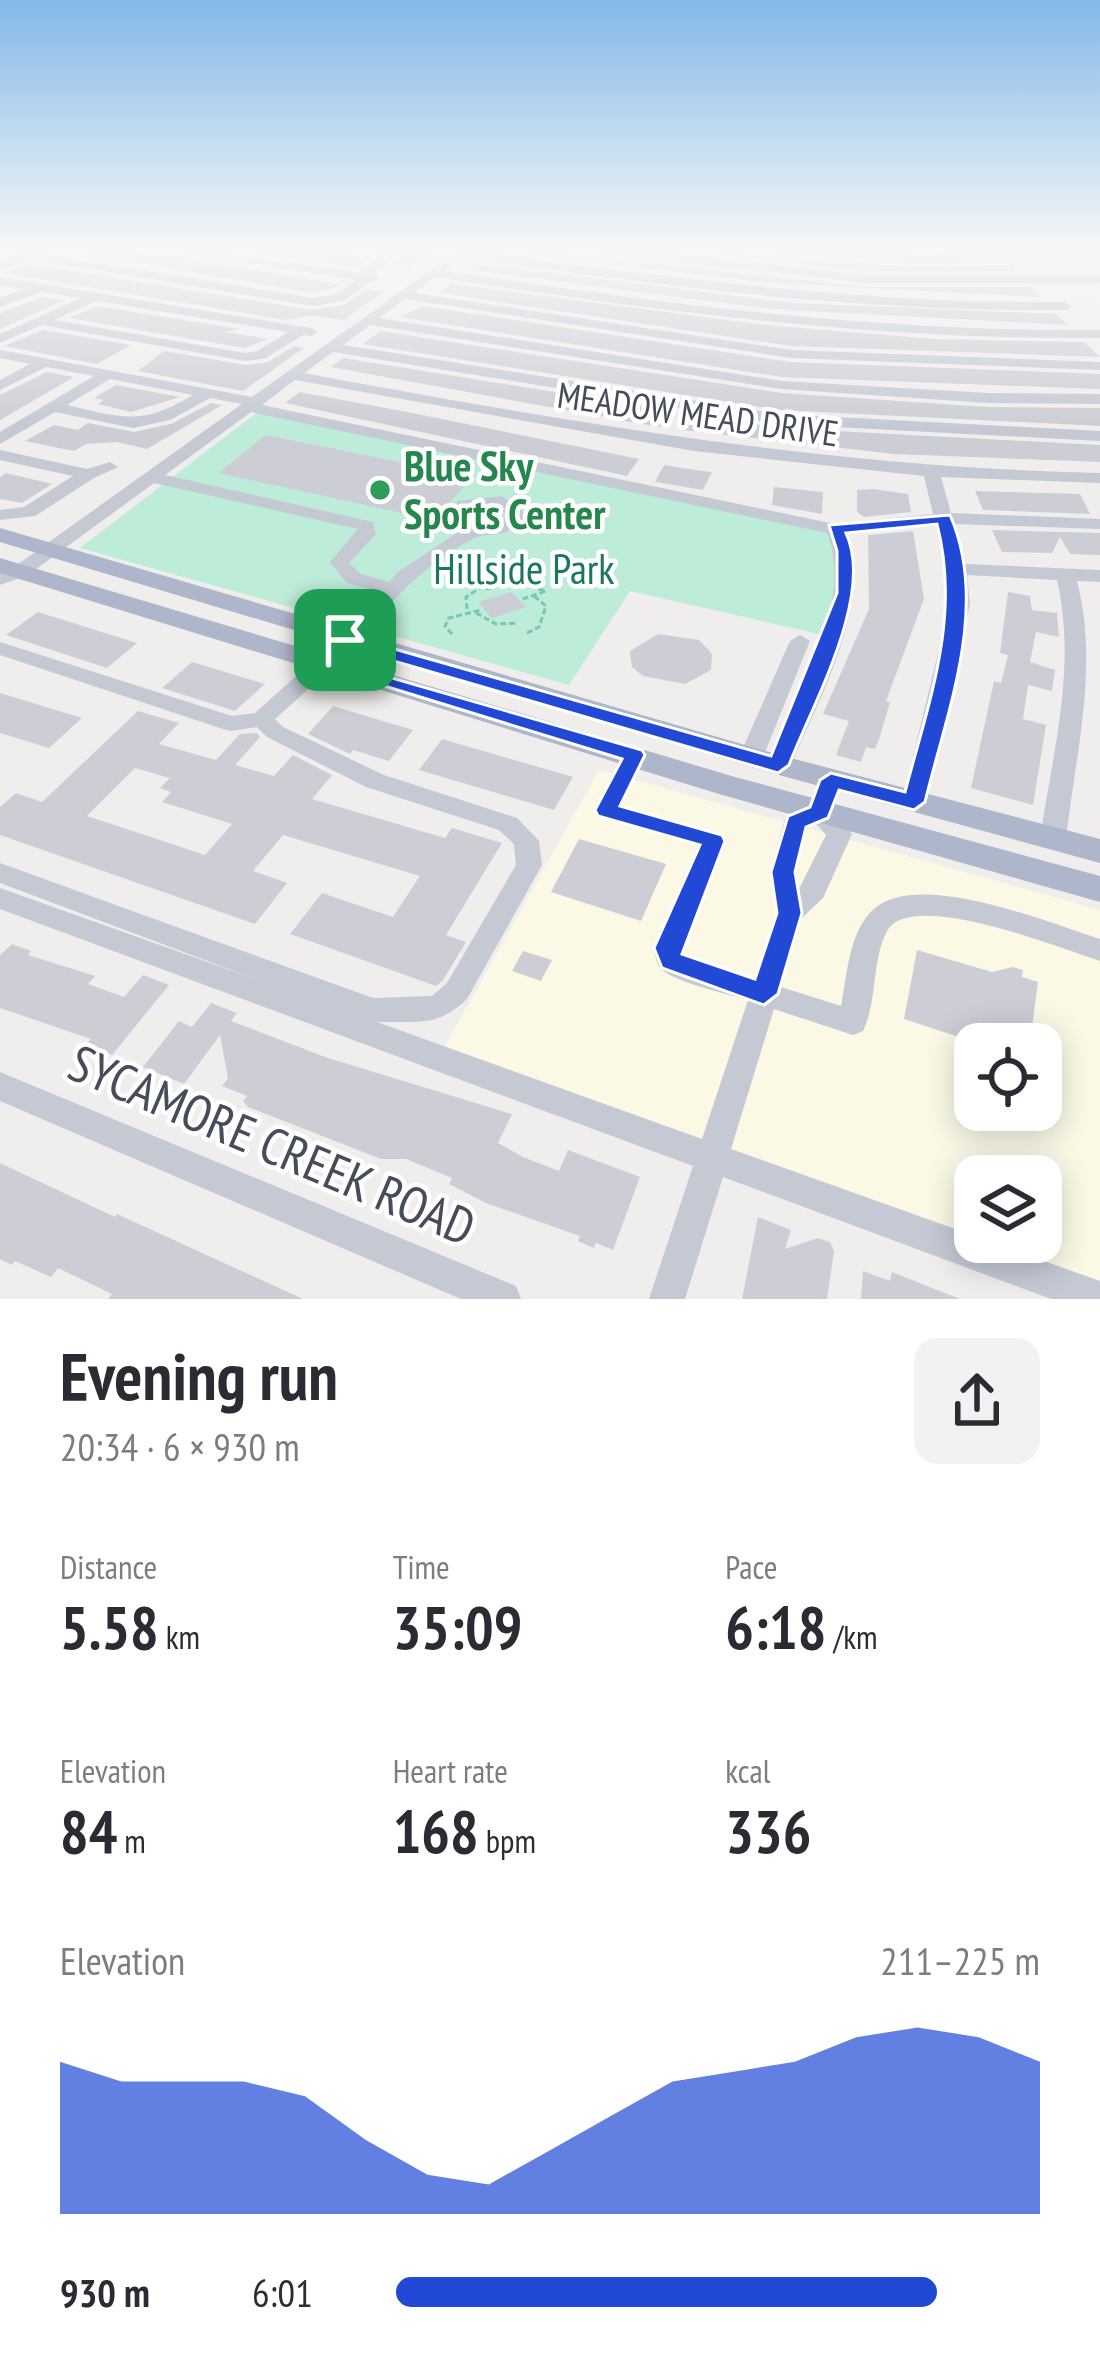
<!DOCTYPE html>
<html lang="en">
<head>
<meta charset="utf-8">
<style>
	:root { --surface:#fff; --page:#f2f2f3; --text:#2b2b33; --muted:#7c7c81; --accent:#2149d6 }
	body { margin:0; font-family:"PT Sans Narrow",sans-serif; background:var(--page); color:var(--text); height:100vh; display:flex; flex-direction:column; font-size:45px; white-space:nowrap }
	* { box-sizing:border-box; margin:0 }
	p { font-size:39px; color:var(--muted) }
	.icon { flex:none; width:66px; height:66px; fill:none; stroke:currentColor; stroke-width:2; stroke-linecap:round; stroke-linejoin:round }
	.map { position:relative; height:1299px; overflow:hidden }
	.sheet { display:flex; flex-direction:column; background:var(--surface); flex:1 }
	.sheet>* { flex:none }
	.fabs { position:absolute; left:954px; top:1023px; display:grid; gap:24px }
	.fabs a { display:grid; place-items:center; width:108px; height:108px; border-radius:24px; background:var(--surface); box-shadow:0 6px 30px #0003; font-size:60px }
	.pin { position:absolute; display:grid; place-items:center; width:102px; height:102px; color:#fff; margin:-51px; border-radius:24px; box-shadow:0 6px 18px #0006 }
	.round { display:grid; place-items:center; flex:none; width:126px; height:126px; border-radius:24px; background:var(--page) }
	.head { display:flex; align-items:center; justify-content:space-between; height:204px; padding:0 60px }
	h1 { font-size:66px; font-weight:600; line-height:90px }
	.metrics { display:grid; grid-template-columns:repeat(3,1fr); gap:18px; height:204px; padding:12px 60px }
	.metrics div { display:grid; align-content:center }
	.metrics b { font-size:60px; font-weight:600 }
	.metrics small { font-size:33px; font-weight:400 }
	.metrics p { font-size:33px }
	.chart { height:336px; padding:24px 60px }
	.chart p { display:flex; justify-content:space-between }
	.chart svg { width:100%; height:216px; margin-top:12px; fill:var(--accent); opacity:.7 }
	ul { padding:0 60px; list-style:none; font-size:39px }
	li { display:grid; grid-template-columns:192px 144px 1fr; align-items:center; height:90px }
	li i { height:30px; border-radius:15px; background:var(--accent) }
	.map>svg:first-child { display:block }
	.commercial { fill:#fbf9e6; fill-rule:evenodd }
	.green { fill:#bdecd9 }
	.building { fill:#cdced5; fill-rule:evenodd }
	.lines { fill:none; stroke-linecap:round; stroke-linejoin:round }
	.path { stroke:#76c9b2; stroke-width:3; stroke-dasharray:6 3; stroke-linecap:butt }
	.minor { fill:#c4c9d4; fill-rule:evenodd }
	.major { fill:#aeb6cb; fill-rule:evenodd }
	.route { fill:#2149d6; stroke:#fff; stroke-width:3; fill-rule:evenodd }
	.leisure-dot { fill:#2e9e5b; stroke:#fff; stroke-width:4.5 }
	.labels { text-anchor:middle; stroke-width:9; stroke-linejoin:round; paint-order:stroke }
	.far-street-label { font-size:36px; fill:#464c5a; stroke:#fff }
	.leisure-label { font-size:42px; font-weight:bold; fill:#27864d; stroke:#fff; text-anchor:start }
	.park-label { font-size:42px; fill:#1b775d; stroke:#fff }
	.near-street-label { font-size:51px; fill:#464c5a; stroke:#fff }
</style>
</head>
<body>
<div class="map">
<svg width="1100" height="1299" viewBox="0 0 1100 1299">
	<rect width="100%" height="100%" fill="#f0eeed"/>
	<!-- commercial -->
	<path class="commercial" d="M599,770L1100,910V1283L986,1242H1041V1176H975V1238L444,1048ZM975,1044H1041V1110H975Z"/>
	<!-- green -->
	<polygon class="green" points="259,411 823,530 840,544 844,583 823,635 630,591 569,685 80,548"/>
	<!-- building -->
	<g class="building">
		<polygon points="47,247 187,258 341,285 313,293"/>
		<polygon points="209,247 285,247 373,257 356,267"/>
		<polygon points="390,247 446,247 410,266 393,263 401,253"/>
		<polygon points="503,247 866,287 1030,287 1040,297 763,282 499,250"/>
		<polygon points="650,247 919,268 1017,265 1013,271 866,271"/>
		<polygon points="29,264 312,310 344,305 367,289 382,292 344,320 311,315 287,320 5,273"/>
		<polygon points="479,264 793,303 1057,314 1067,325 771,309 471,270"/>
		<polygon points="452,284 766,325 933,339 1084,342 1100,357 791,346 441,293"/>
		<polygon points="41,297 65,300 0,329 0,313"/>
		<polygon points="98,306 240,329 225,332 268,339 245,348 69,318"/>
		<polygon points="423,306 790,362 1100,374 1100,389 782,377 400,317"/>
		<polygon points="43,330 131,345 97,364 4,346"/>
		<polygon points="380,331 781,393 988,407 1100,408 1100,426 780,410 363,344"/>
		<polygon points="294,346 304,348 243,391 138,371 164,351 246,365 268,362"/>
		<polygon points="343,358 672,411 662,427 637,423 331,367"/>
		<polygon points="47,372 74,377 0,420 0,395"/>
		<polygon points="116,385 180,397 131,412 98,404 104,400 94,398"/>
		<polygon points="300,392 407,412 639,459 627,476 285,403"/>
		<polygon points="211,403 222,405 147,449 117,442 86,444 74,451 25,441 54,425 78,430 88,423 134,432 171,424"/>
		<polygon points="692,414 780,428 1100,445 1100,462 894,454 683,430"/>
		<polygon points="266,435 473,477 434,520 218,473"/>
		<polygon points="664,465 695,470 712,472 703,490 655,482"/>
		<polygon points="6,473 44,482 52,484 22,503 0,499 0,477"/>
		<polygon points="774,487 823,492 822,514 772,505"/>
		<polygon points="874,489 908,494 911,512 864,517 857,512 857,490"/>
		<polygon points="975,491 1080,494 1090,514 983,510"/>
		<polygon points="992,530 1100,533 1100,555 1070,554 1060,537 1052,553 1002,552"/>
		<polygon points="913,531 924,599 886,701 890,702 880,736 875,749 866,747 861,762 836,755 849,721 823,714 869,609 868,535"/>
		<polygon points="512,592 526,607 492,618 478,602"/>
		<polygon points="1008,592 1030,596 1032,610 1057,613 1059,637 1036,632 1030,662 1055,670 1052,691 1028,685 1023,719 1046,725 1033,805 971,788 994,681 1001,683 1008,655 1000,653"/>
		<polygon points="38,612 137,643 107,668 6,635"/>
		<polygon points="658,634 699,640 712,654 711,670 685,684 643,676 632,667 630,651"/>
		<polygon points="192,662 265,684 235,711 162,688"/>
		<polygon points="0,693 82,718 49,748 0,733"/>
		<polygon points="333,706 413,730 389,761 353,750 350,754 308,734"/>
		<path d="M138,711L179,723L159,744L216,760L240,734L257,733L260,737L235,765L274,776L293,755L332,775L312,799L445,838L452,828L502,843L446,935L466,942L443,980L436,986L290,934L322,893L393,917L420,876L283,835L253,871L287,883L255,924L0,835V807L16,793L42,802ZM135,768L170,778L160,788L171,792L162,802L232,824L205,855L87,816Z"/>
		<polygon points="442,739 573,777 554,810 419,770"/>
		<polygon points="579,839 666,864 641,921 551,892"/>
		<polygon points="12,944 31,951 28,955 95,976 88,984 124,997 143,975 169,985 112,1055 86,1044 91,1039 0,1008 0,955"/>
		<polygon points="917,950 992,972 1013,967 1023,970 1022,977 1038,982 1030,1044 980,1044 904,1019"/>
		<polygon points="523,951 552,960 541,981 512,971"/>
		<polygon points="211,1003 237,1013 231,1021 325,1057 512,1114 498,1143 523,1157 559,1171 568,1150 640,1177 613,1250 596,1243 594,1248 578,1241 580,1236 486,1203 449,1184 452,1178 406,1159 381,1159 248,1107 243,1101 247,1096 222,1086 228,1078 220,1035 184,1084 143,1067 179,1021 192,1027"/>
		<polygon points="0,1163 115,1217 117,1214 303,1299 108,1299 112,1294 58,1268 51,1277 15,1261 12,1265 0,1259"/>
		<polygon points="758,1217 791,1230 785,1249 818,1238 830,1242 834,1251 827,1299 742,1299"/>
		<polygon points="863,1271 890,1281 892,1272 960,1299 861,1299"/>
	</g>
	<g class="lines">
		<!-- path -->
		<g class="path">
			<polyline points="486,589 515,582 546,591 523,599"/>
			<polyline points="467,609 466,597 483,586"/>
			<polyline points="476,613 496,624 518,623"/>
			<polyline points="527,633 539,627 546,606 534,596"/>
			<polyline points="452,634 445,626 449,618 481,610"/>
		</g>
		<!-- minor -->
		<g class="minor">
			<polygon points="39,247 45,251 42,254 313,298 334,295 356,280 148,247 178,247 357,272 382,256 362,247 379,247 397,255 371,274 378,275 378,281 371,281 343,301 313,306 29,259 0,270 0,262"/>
			<polygon points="575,247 611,247 866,275 1100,275 1100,283 866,283 581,251"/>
			<polygon points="738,247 793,247 919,255 1100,251 1100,259 919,263 744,251"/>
			<path d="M461,249C662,277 862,304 1065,302L1072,306L1065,310C919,311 776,299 631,280C573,273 514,266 457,256V250Z"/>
			<path d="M444,261L450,265L444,271C662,304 879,332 1100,330V338C876,340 657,311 435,277L414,293L791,350L1100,362V370L791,358L405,299L379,318L782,381L988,393L1100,394V404L988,403L782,389L370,325L343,345L780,414L1100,431V441L780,424L333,352L304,373C571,423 828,467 1100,473V483L941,477L951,513L1100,519V529L954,524L965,564L1100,570V582L1077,581C1099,666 1076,752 1066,838L1062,845L1053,847L1044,845L1040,838C1053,752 1077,666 1057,580L967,575L970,604L926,802L923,808H905L902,802L950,604L947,569L936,524L846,533C874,603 818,701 791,765L787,771H771L767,765C796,701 855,603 827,533L251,412L165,475L373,522L376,534L349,563L361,574L389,582L398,572L460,531L445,516L448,512H460C475,529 491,531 508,516L498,507L457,509V501L502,496L527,515C505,544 493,528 471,540C422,565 388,606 352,645L345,647L335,641L379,592L347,583L330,562L358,529L154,483L28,575L0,585V572L14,567L242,404L210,398L170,420L133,428L55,412L0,444V432L94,376L46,367L0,390V380L30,364L0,358V350L252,397ZM110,379L193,395C141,426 123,418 67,405ZM295,380L694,451L924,476L933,514L835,524L262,405Z"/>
			<path d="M0,277L311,328L318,332L311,336L303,335L266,358L245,361L42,325L0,343V334L81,298L41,292L0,307V298L25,289L0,285ZM97,301L288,332L257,351L245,353L54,320Z"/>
			<polygon points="0,450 87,469 110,462 118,467 94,478 35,516 0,520 0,510 24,507 73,476 0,460"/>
			<polygon points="800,635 810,641 763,757 759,763 743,763 739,757 790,641"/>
			<path d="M0,642L232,716L255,713L315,659H331L334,664L331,669L275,719L283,727L384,775L517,818L539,841L542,865L467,999C437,1028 416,1021 377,1022L702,1139L748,1000C728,994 673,982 660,968C657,964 654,952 653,948L698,846L597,816L594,810L626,749H642L646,755L621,805L722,834L726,841L681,948L683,954L755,979L776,913L770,872L784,822C811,792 832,804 852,834L823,898L802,918L781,987L841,1006C847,976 849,930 874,909C919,869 1049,923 1100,939V961C1062,949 911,888 887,931C871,962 878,1000 863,1031L853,1035L774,1009L731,1149L975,1236V1242H991L1100,1281V1299H1051L723,1177L685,1299H649L693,1166L0,909V888L258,980L0,883V863L373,998L432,996L447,983L516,865L514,844L499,830L366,787L267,737L257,727L231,731L223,729L0,655ZM816,824L826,835L799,889L796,872L807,827Z"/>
			<polygon points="0,1072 516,1286 521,1299 461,1299 0,1101"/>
		</g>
		<!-- major -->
		<g class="major">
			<polygon points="0,528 783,756 1100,839 1100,863 768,772 0,542"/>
			<polygon points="0,558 735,777 1100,876 1100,902 719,794 0,573"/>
		</g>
	</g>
	<!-- sky -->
	<linearGradient id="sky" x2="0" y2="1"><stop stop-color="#83b9e8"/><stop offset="0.58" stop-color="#f8f7f7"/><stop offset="1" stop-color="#f8f7f7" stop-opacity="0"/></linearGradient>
	<rect width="1100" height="429" fill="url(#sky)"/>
	<!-- route -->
	<path class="route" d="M950,515C990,606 947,711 925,802L914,810L839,790L828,818L806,827L795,872L802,913L778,994L764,1005L662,968L654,948L700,845L598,816L595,810L622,759L313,664L345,635L771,756L837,593V551L829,525ZM937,524C961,617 929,701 905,792L831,773L820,780L810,807L788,816L771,872L777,913L755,979L682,954L725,841L722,835L620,806L645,755L642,750L336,662L349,648L778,773L789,765C813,703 875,595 846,533Z"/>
	<!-- markers -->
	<circle class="leisure-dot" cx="380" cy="490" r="12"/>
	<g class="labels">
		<!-- far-street labels -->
		<g class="far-street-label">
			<text transform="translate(698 414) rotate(8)" y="13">MEADOW MEAD DRIVE</text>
		</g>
		<!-- leisure labels -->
		<g class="leisure-label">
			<text x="404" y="481">Blue Sky<tspan x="404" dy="48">Sports Center</tspan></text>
		</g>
		<!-- park labels -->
		<g class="park-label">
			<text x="524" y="584">Hillside Park</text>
		</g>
		<!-- near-street labels -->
		<g class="near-street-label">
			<text transform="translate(272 1145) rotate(23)" y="18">SYCAMORE CREEK ROAD</text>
		</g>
	</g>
</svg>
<div class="fabs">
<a><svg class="icon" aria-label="locate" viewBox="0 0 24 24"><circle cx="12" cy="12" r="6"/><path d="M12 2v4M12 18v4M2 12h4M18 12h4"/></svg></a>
<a><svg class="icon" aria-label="layers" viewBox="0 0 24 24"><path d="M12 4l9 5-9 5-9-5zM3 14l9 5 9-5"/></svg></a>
</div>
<div class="pin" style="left:345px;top:640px;background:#1e9e55"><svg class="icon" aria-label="arrive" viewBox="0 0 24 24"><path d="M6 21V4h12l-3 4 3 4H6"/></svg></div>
</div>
<section class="sheet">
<div class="head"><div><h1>Evening run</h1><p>20:34 · 6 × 930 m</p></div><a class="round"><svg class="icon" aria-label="share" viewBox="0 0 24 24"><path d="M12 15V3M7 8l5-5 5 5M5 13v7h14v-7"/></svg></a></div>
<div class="metrics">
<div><p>Distance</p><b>5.58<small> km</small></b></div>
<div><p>Time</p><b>35:09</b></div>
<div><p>Pace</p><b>6:18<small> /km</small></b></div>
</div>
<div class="metrics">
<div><p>Elevation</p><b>84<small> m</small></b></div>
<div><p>Heart rate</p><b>168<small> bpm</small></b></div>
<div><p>kcal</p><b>336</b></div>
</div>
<div class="chart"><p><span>Elevation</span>211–225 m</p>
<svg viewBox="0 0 160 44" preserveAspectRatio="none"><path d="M0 44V13L10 17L20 17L30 17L40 20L50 29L60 36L70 38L80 31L90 24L100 17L110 15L120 13L130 8L140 6L150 8L160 13V44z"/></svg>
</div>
<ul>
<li><b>930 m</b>6:01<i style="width:84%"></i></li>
</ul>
</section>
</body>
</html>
